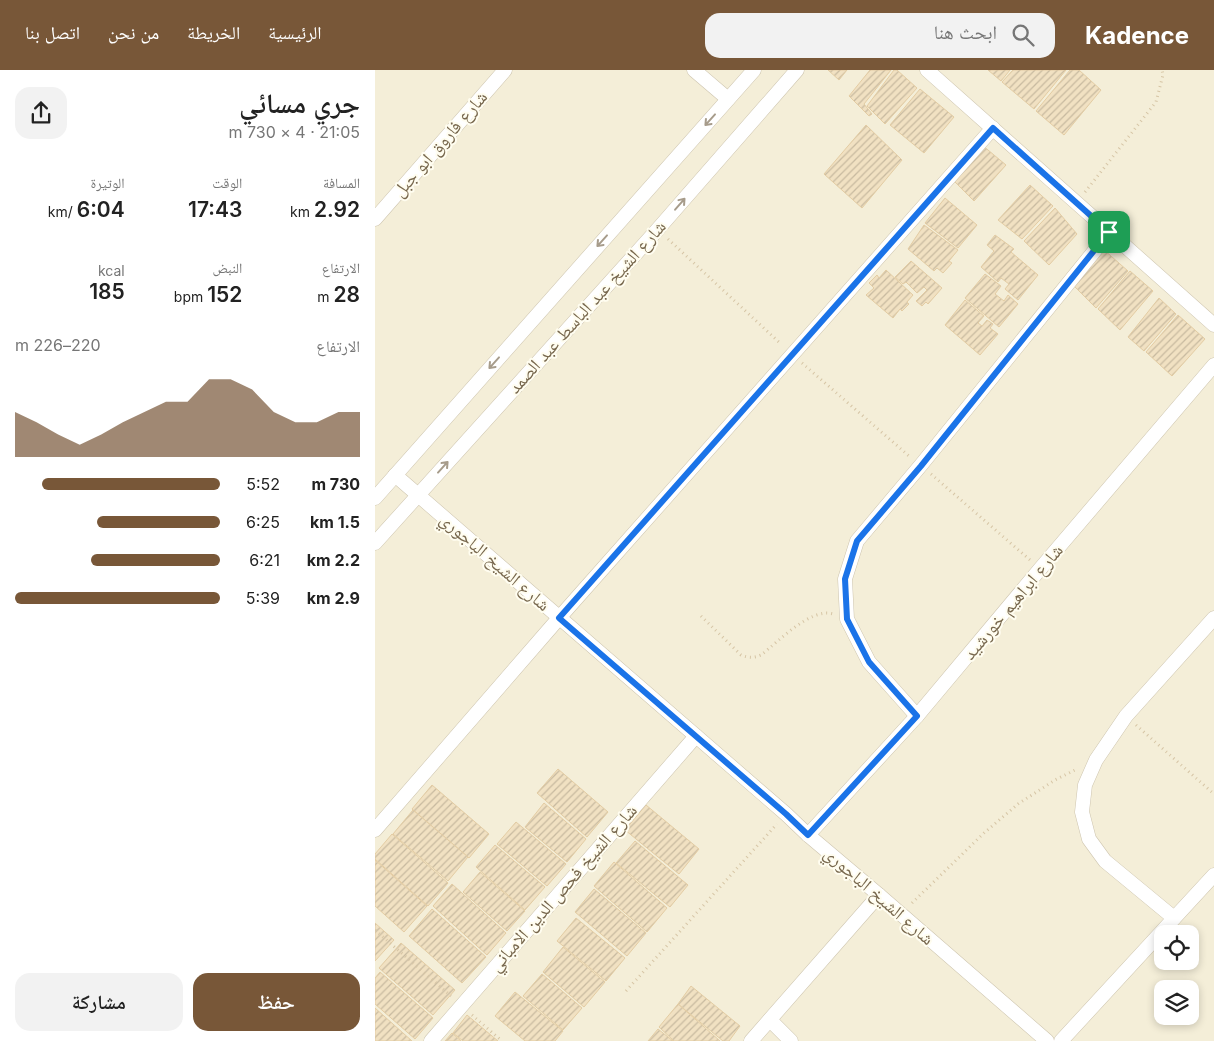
<!DOCTYPE html>
<html lang="ar">
<head>
<meta charset="utf-8">
<style>
	:root { --surface:#fff; --page:#f2f2f2; --text:#222; --muted:#767676; --accent:#785738 }
	body { margin:0; font-family:Inter,"Noto Naskh Arabic",sans-serif; background:var(--page); color:var(--text); direction:rtl; height:100vh; display:flex; flex-direction:column; font-size:19px; white-space:nowrap }
	* { box-sizing:border-box; margin:0 }
	p { font-size:16px; color:var(--muted) }
	.icon { flex:none; width:28px; height:28px; fill:none; stroke:currentColor; stroke-width:2; stroke-linecap:round; stroke-linejoin:round }
	.map { position:relative; flex:1; overflow:hidden; direction:ltr }
	.sheet { display:flex; flex-direction:column; background:var(--surface); width:375px }
	.sheet>* { flex:none }
	.buttons { position:absolute; left:779px; top:855px; display:grid; gap:10px }
	.buttons a { display:grid; place-items:center; width:45px; height:45px; border-radius:10px; background:var(--surface); box-shadow:0 2px 8px #0003; font-size:25px }
	.pin { position:absolute; display:grid; place-items:center; width:42px; height:42px; color:#fff; margin:-21px; border-radius:10px; box-shadow:0 2px 8px #0006 }
	.round { display:grid; place-items:center; flex:none; width:52px; height:52px; border-radius:15px; background:var(--page) }
	.summary { display:flex; align-items:center; justify-content:space-between; height:85px; padding:0 15px }
	h1 { font-size:28px; font-weight:600; line-height:38px }
	.stats { display:grid; grid-template-columns:repeat(3,1fr); gap:8px; height:85px; padding:5px 15px }
	.stats div { display:grid; align-content:center }
	.stats b { font-size:21px; font-weight:600 }
	.stats small { font-size:14px; font-weight:400 }
	.stats p { font-size:14px }
	.chart { height:140px; padding:10px 15px }
	.chart p { display:flex; justify-content:space-between }
	.chart svg { width:100%; height:90px; margin-top:5px; fill:var(--accent); opacity:.7 }
	.button { display:flex; gap:10px; margin-top:auto; padding:10px 15px }
	.button a { flex:1; height:58px; border-radius:15px; background:var(--accent); color:#fff; font-size:20px; font-weight:600; line-height:58px; text-align:center }
	.button a+a { background:var(--page); color:var(--text) }
	ul { padding:0 15px; list-style:none; font-size:16px }
	li { display:grid; grid-template-columns:80px 60px 1fr; align-items:center; height:38px }
	li i { height:12px; border-radius:6px; background:var(--accent) }
	header { display:flex; align-items:center; gap:30px; box-sizing:border-box; height:70px; padding:0 25px; background:var(--accent); color:#fff }
	header strong { font-size:24px }
	nav { display:flex; gap:28px; margin-inline-start:auto; font-size:18px }
	.search { width:350px; height:45px; background:var(--page); display:flex; align-items:center; gap:12px; box-sizing:border-box; padding:0 18px; border-radius:15px; color:var(--muted); font-size:19px }
	main { display:flex; flex:1; min-height:0 }
	.map>svg:first-child { display:block }
	.residential { fill:#f4eed8; fill-rule:evenodd }
	.building { fill:url(#building-hatch); stroke:#e3cca3 }
	.lines { fill:none; stroke-linecap:round; stroke-linejoin:round }
	.street-casing { stroke:#cec5af; stroke-width:15 }
	.path { stroke:#d6c5a5; stroke-width:3; stroke-dasharray:1 4; stroke-linecap:butt }
	.street { stroke:#fff; stroke-width:14 }
	.oneway { stroke:#a79c8b }
	.route-casing { stroke:#fff; stroke-width:10 }
	.route { stroke:#1a73e8; stroke-width:6 }
	.labels { text-anchor:middle; stroke-width:4; stroke-linejoin:round; paint-order:stroke }
	.street-label { font-size:18px; fill:#77674d; stroke:#fffdf0 }
</style>
</head>
<body>
<header>
<strong>Kadence</strong>
<div class="search"><svg class="icon" aria-label="search" viewBox="0 0 24 24"><circle cx="10" cy="10" r="6"/><path d="M15 15l6 6"/></svg>ابحث هنا</div>
<nav><a>الرئيسية</a><a>الخريطة</a><a>من نحن</a><a>اتصل بنا</a></nav>
</header>
<main>
<div class="map">
<svg width="839" height="971" viewBox="0 0 839 971">
	<defs>
		<pattern id="building-hatch" width="6" height="6" patternUnits="userSpaceOnUse" patternTransform="scale(1.25)"><rect width="6" height="6" fill="#f1e1c2"/><path d="M-1 1l2-2M0 6l6-6M5 7l2-2" fill="none" stroke="#c8baa0"/></pattern>
	</defs>
	<rect width="100%" height="100%" fill="#fcfaea"/>
	<!-- residential -->
	<path class="residential" d="M0,0H839V971H0ZM788,864H815V891H788ZM788,919H815V946H788Z"/>
	<!-- building -->
	<g class="building">
		<polygon points="453,0 472,0 464,10"/>
		<polygon points="495,0 516,0 489,34 497,44 494,46 474,26"/>
		<polygon points="519,0 522,0 542,18 510,54 492,36"/>
		<polygon points="613,0 635,0 626,11"/>
		<polygon points="638,0 691,0 659,39 627,12"/>
		<polygon points="695,0 704,0 726,20 689,65 661,41"/>
		<polygon points="545,19 579,47 549,83 515,55"/>
		<polygon points="491,55 527,90 487,138 449,104"/>
		<polygon points="607,75 631,95 599,131 576,108"/>
		<polygon points="655,115 678,136 647,169 623,150"/>
		<polygon points="570,128 602,155 583,178 550,153"/>
		<polygon points="680,138 702,164 674,195 649,171"/>
		<polygon points="549,155 583,180 574,191 577,193 568,203 562,198 559,201 533,179"/>
		<polygon points="620,165 639,179 636,182 663,205 643,230 630,219 634,214 626,208 623,212 606,197 619,181 612,175"/>
		<polygon points="728,179 753,201 721,238 698,215"/>
		<polygon points="536,191 567,218 553,234 551,232 547,236 541,231 552,220 549,217 542,223 531,212 528,214 520,207"/>
		<polygon points="511,200 538,225 532,232 534,234 527,241 525,239 518,248 491,225 499,218 494,213 502,205 504,208"/>
		<polygon points="755,201 778,221 745,260 723,239"/>
		<polygon points="610,204 626,216 620,224 629,231 633,225 643,234 624,257 590,228"/>
		<polygon points="784,228 801,244 769,281 753,267"/>
		<polygon points="590,230 609,246 603,253 607,256 612,250 618,254 615,258 623,264 605,285 570,255"/>
		<polygon points="803,245 830,269 797,306 771,282"/>
		<polygon points="183,699 233,742 212,767 162,723"/>
		<polygon points="57,715 114,764 94,788 37,739"/>
		<polygon points="169,733 211,769 192,792 150,757"/>
		<polygon points="271,735 324,779 304,804 250,760"/>
		<polygon points="38,740 93,787 73,811 18,764"/>
		<polygon points="141,752 191,794 172,816 122,774"/>
		<polygon points="17,764 73,813 53,836 0,789 0,784"/>
		<polygon points="260,771 313,815 295,837 241,793"/>
		<polygon points="120,775 170,817 150,840 101,797"/>
		<polygon points="0,790 52,836 29,862 0,836"/>
		<polygon points="239,792 292,838 272,862 219,816"/>
		<polygon points="105,802 150,841 132,861 88,822"/>
		<polygon points="77,814 131,863 112,885 58,836"/>
		<polygon points="219,819 271,863 252,886 200,842"/>
		<polygon points="57,839 111,887 87,913 34,866"/>
		<polygon points="201,848 250,888 231,911 182,871"/>
		<polygon points="0,853 19,870 0,891"/>
		<polygon points="26,873 80,920 58,945 4,898"/>
		<polygon points="188,877 230,912 209,937 168,902"/>
		<polygon points="5,902 58,948 40,969 0,934 0,908"/>
		<polygon points="167,904 207,938 188,960 148,926"/>
		<polygon points="316,916 365,956 354,971 348,971 303,934"/>
		<polygon points="140,922 188,961 180,971 150,971 120,946"/>
		<polygon points="303,934 345,971 299,971 284,957"/>
		<polygon points="0,938 37,971 0,971"/>
		<polygon points="92,945 123,971 88,971 78,963"/>
		<polygon points="283,959 298,971 273,971"/>
		<polygon points="77,963 86,971 70,971"/>
	</g>
	<g class="lines">
		<defs>
			<g id="street">
				<polyline points="319,0 353,29"/>
				<polyline points="552,0 839,255"/>
				<polyline points="0,149 130,0"/>
				<polyline points="20,405 411,744 433,765 504,825 672,971"/>
				<polyline points="0,428 379,0"/>
				<polyline points="0,473 283,159 422,0"/>
				<polyline points="542,646 494,592 472,549 470,509 482,471 546,395 734,163"/>
				<polyline points="0,760 184,548 618,58"/>
				<polyline points="433,765 542,646 665,499 839,295"/>
				<polyline points="799,848 730,791 714,769 707,742 710,715 721,690 751,646 839,548"/>
				<polyline points="395,950 416,971"/>
				<polyline points="56,971 321,666"/>
				<polyline points="376,971 504,825"/>
				<polyline points="686,971 839,805"/>
			</g>
		</defs>
		<!-- street casing -->
		<use href="#street" class="street-casing"/>
		<!-- path -->
		<g class="path">
			<polyline points="710,122 781,32 788,5 787,0"/>
			<polyline points="293,169 406,274"/>
			<polyline points="427,293 534,386"/>
			<polyline points="556,404 655,490"/>
			<path d="M326,546L366,585C374,588 379,588 386,585C403,572 436,537 458,544"/>
			<polyline points="761,655 839,724"/>
			<polyline points="537,833 609,763 643,734 680,710 700,700"/>
			<polyline points="0,860 76,926"/>
			<polyline points="251,921 402,754"/>
			<polyline points="97,945 127,971"/>
		</g>
		<!-- street -->
		<use href="#street" class="street"/>
	</g>
	<!-- one-way arrows -->
	<defs><path id="oneway-shaft" d="M-6 0H5M1.5-3L5.5 0L1.5 3" fill="none" stroke-width="1.6" stroke-linecap="round" stroke-linejoin="round" transform="scale(1.25)"/></defs>
	<g class="oneway">
		<use href="#oneway-shaft" transform="translate(335 50) rotate(132)"/>
		<use href="#oneway-shaft" transform="translate(305 134) rotate(-49)"/>
		<use href="#oneway-shaft" transform="translate(227 171) rotate(132)"/>
		<use href="#oneway-shaft" transform="translate(119 293) rotate(132)"/>
		<use href="#oneway-shaft" transform="translate(68 397) rotate(-48)"/>
	</g>
	<g class="lines">
		<defs>
			<polygon id="route" points="618,58 734,162 546,396 482,471 470,509 472,549 494,592 542,646 433,765 411,744 184,548"/>
		</defs>
		<!-- route casing -->
		<use href="#route" class="route-casing"/>
		<!-- route -->
		<use href="#route" class="route"/>
	</g>
	<g class="labels">
		<!-- street labels -->
		<g class="street-label">
			<text transform="translate(65 74) rotate(-49)" y="6">شارع فاروق ابو جبل</text>
			<text transform="translate(212 237) rotate(-48)" y="6">شارع الشيخ عبد الباسط عبد الصمد</text>
			<text transform="translate(120 492) rotate(41)" y="6">شارع الشيخ الباجوري</text>
			<text transform="translate(638 532) rotate(-50)" y="6">شارع ابراهيم خورشيد</text>
			<text transform="translate(188 818) rotate(-49)" y="6">شارع الشيخ فحص الدين الامباني</text>
			<text transform="translate(504 826) rotate(41)" y="6">شارع الشيخ الباجوري</text>
		</g>
	</g>
</svg>
<div class="buttons">
<a><svg class="icon" aria-label="locate" viewBox="0 0 24 24"><circle cx="12" cy="12" r="6"/><path d="M12 2v4M12 18v4M2 12h4M18 12h4"/></svg></a>
<a><svg class="icon" aria-label="layers" viewBox="0 0 24 24"><path d="M12 4l9 5-9 5-9-5zM3 14l9 5 9-5"/></svg></a>
</div>
<div class="pin" style="left:734px;top:162px;background:#1e9e55"><svg class="icon" aria-label="arrive" viewBox="0 0 24 24"><path d="M6 21V4h12l-3 4 3 4H6"/></svg></div>
</div>
<section class="sheet">
<div class="summary"><div><h1>جري مسائي</h1><p>21:05 · 4 × 730 m</p></div><a class="round"><svg class="icon" aria-label="share" viewBox="0 0 24 24"><path d="M12 15V3M7 8l5-5 5 5M5 13v7h14v-7"/></svg></a></div>
<div class="stats">
<div><p>المسافة</p><b>2.92<small> km</small></b></div>
<div><p>الوقت</p><b>17:43</b></div>
<div><p>الوتيرة</p><b>6:04<small> /km</small></b></div>
</div>
<div class="stats">
<div><p>الارتفاع</p><b>28<small> m</small></b></div>
<div><p>النبض</p><b>152<small> bpm</small></b></div>
<div><p>kcal</p><b>185</b></div>
</div>
<div class="chart"><p><span>الارتفاع</span>220–226 m</p>
<svg viewBox="0 0 160 44" preserveAspectRatio="none"><path d="M0 44V22L10 27L20 33L30 38L40 33L50 27L60 22L70 17L80 17L90 6L100 6L110 11L120 22L130 27L140 27L150 22L160 22V44z"/></svg>
</div>
<ul>
<li><b>730 m</b>5:52<i style="width:87%"></i></li>
<li><b>1.5 km</b>6:25<i style="width:60%"></i></li>
<li><b>2.2 km</b>6:21<i style="width:63%"></i></li>
<li><b>2.9 km</b>5:39<i style="width:100%"></i></li>
</ul>
<div class="button"><a>حفظ</a><a>مشاركة</a></div>
</section>
</main>
</body>
</html>
